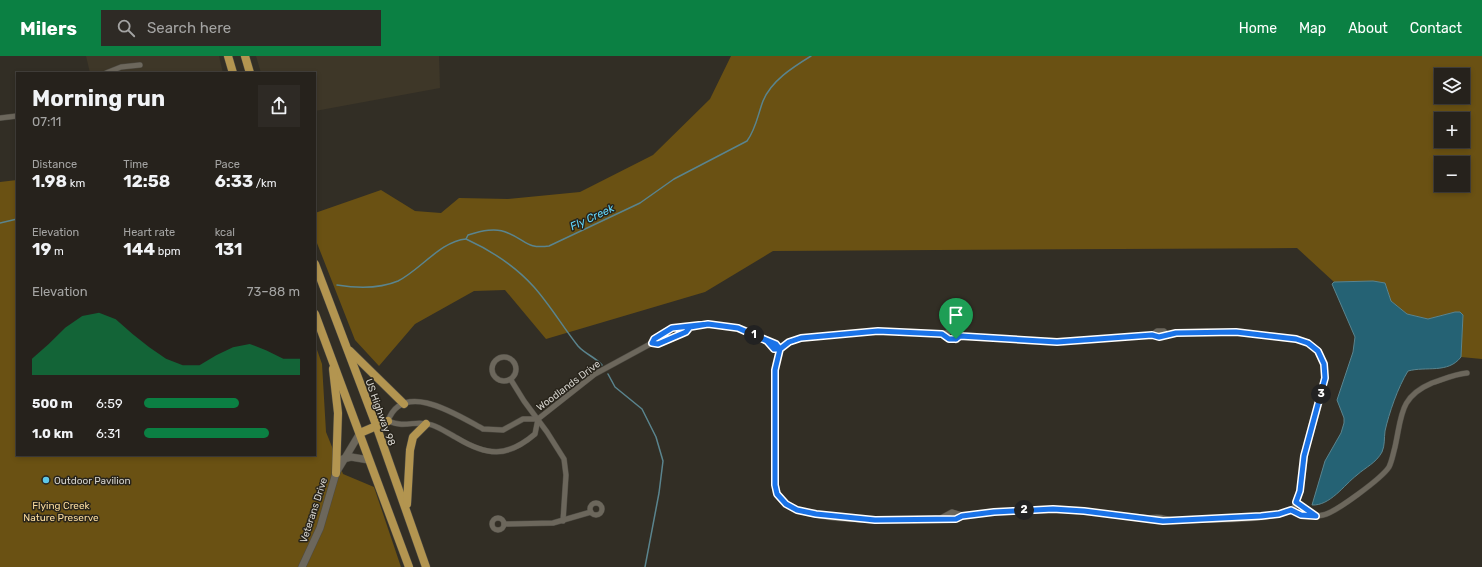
<!DOCTYPE html>
<html lang="en">
<head>
<meta charset="utf-8">
<style>
	:root { --surface:#26221c; --page:#2e2a25; --text:#f1f3f6; --muted:#a4a4a3; --line:#423f3b; --accent:#0b8043 }
	body { margin:0; font-family:Rubik,sans-serif; background:var(--page); color:var(--text); height:100vh; display:flex; flex-direction:column; font-size:15px; white-space:nowrap }
	* { box-sizing:border-box; margin:0 }
	p { font-size:13px; color:var(--muted) }
	.icon { flex:none; width:22px; height:22px; fill:none; stroke:currentColor; stroke-width:2; stroke-linecap:round; stroke-linejoin:round }
	.map { position:relative; flex:1; overflow:hidden }
	.sheet { position:absolute; left:16px; top:16px; width:300px; height:384px; display:flex; flex-direction:column; background:var(--surface); border-radius:0px; box-shadow:0 2px 6px #0003,0 0 0 1px var(--line) }
	.sheet>* { flex:none }
	.buttons { position:absolute; left:1434px; top:12px; display:grid; gap:8px }
	.buttons a { display:grid; place-items:center; width:36px; height:36px; border-radius:0px; background:var(--surface); box-shadow:0 2px 6px #0003,0 0 0 1px var(--line); font-size:20px }
	.pin { position:absolute; display:grid; place-items:center; width:34px; height:34px; color:#fff; margin:-41px -17px; border-radius:50% 50% 50% 0; rotate:-45deg; box-shadow:0 0 4px #0007 }
	.pin .icon { rotate:45deg }
	.km { position:absolute; width:20px; height:20px; margin:-10px; border-radius:50%; background:#222; color:#fff; font-size:11px; line-height:20px; text-align:center }
	.round { display:grid; place-items:center; flex:none; width:42px; height:42px; border-radius:0px; background:var(--page) }
	.summary { display:flex; align-items:center; justify-content:space-between; height:68px; padding:0 16px }
	h1 { font-size:22px; font-weight:700; line-height:30px }
	.figures { display:grid; grid-template-columns:repeat(3,1fr); gap:6px; height:68px; padding:4px 16px }
	.figures div { display:grid; align-content:center }
	.figures b { font-size:17px; font-weight:700 }
	.figures small { font-size:11px; font-weight:400 }
	.figures p { font-size:11px }
	.chart { height:112px; padding:8px 16px }
	.chart p { display:flex; justify-content:space-between }
	.chart svg { width:100%; height:72px; margin-top:4px; fill:var(--accent); opacity:.7 }
	ul { padding:0 16px; list-style:none; font-size:13px }
	li { display:grid; grid-template-columns:64px 48px 1fr; align-items:center; height:30px }
	li i { height:10px; border-radius:5px; background:var(--accent) }
	header { display:flex; align-items:center; gap:24px; box-sizing:border-box; height:56px; padding:0 20px; background:var(--accent); color:#fff }
	header strong { font-size:19px }
	nav { display:flex; gap:22px; margin-inline-start:auto; font-size:14px }
	.search { width:280px; height:36px; background:var(--page); display:flex; align-items:center; gap:10px; box-sizing:border-box; padding:0 14px; border-radius:0px; color:var(--muted); font-size:15px }
	.map>svg:first-child { display:block }
	.built { fill:#3e3728 }
	.green { fill:#6a5113; fill-rule:evenodd }
	.water { fill:#256274; stroke:#5a848e }
	.lines { fill:none; stroke-linecap:round; stroke-linejoin:round }
	.stream { stroke:#5a848e; stroke-width:1.5 }
	.street-casing { stroke:#4e4b43; stroke-width:6 }
	.secondary-casing { stroke:#4e4b43; stroke-width:8 }
	.primary-casing { stroke:#4e4b43; stroke-width:9 }
	.street { stroke:#6c675c; stroke-width:5 }
	.secondary { stroke:#6c675c; stroke-width:7 }
	.primary { stroke:#b39550; stroke-width:8 }
	.route-casing { stroke:#fff; stroke-width:8 }
	.route { stroke:#1a73e8; stroke-width:5 }
	.poi-dot { fill:#5dc7e8; stroke:#28241b; stroke-width:1.5 }
	.labels { text-anchor:middle; stroke-width:3; stroke-linejoin:round; paint-order:stroke }
	.street-label { font-size:10px; fill:#d4d2cc; stroke:#28241b }
	.poi-label { font-size:10px; fill:#d4d2cc; stroke:#28241b; text-anchor:start }
	.park-label { font-size:10px; fill:#fbdc9e; stroke:#28241b }
	.water-label { font-size:11px; font-style:italic; fill:#61d5f9; stroke:#28241b }
</style>
</head>
<body>
<header>
<strong>Milers</strong>
<div class="search"><svg class="icon" aria-label="search" viewBox="0 0 24 24"><circle cx="10" cy="10" r="6"/><path d="M15 15l6 6"/></svg>Search here</div>
<nav><a>Home</a><a>Map</a><a>About</a><a>Contact</a></nav>
</header>
<div class="map">
<svg width="1482" height="511" viewBox="0 0 1482 511">
	<rect width="100%" height="100%" fill="#322e25"/>
	<!-- built -->
	<g class="built">
		<polygon points="86,0 219,0 223,17 90,17"/>
		<polygon points="256,0 439,0 440,32 315,55 315,17 261,17"/>
	</g>
	<!-- green -->
	<g class="green">
		<path d="M731,0H1482V303L1461,301L1463,259L1455,256L1428,263L1407,258L1391,245L1385,227L1373,225L1334,226L1297,192L773,195L705,236L546,283L505,234L474,235L415,268L379,310L355,284L315,182V157L381,134L415,155L441,157L459,142L508,143L580,136L653,99L710,43ZM1441,19H1463V41H1441ZM1441,63H1463V85H1441ZM1441,107H1463V129H1441Z"/>
		<polygon points="17,124 17,399 315,399 315,288 322,308 326,376 343,418 374,431 401,511 0,511 0,126"/>
	</g>
	<!-- water -->
	<path class="water" d="M1373,225L1385,227L1391,245L1407,258L1428,263L1455,256H1460L1463,259L1461,301C1448,318 1426,310 1408,315C1398,331 1389,357 1385,375C1384,383 1385,389 1382,396C1376,407 1366,411 1357,419C1344,429 1330,450 1312,449L1325,405L1341,377L1344,367V362L1337,344L1353,296L1355,281L1332,228L1334,226Z"/>
	<g class="lines">
		<!-- stream -->
		<g class="stream">
			<polyline points="0,167 17,163"/>
			<path d="M466,183C490,194 516,211 534,231C550,249 563,271 578,290C585,298 595,301 602,309"/>
			<path d="M337,229C356,232 379,233 398,225C420,214 441,185 466,183L468,179C481,175 496,171 508,177C527,185 527,193 549,190L640,147L674,123L747,85C756,73 758,58 763,45C771,25 793,11 811,0"/>
			<polyline points="608,318 615,331 642,353 656,381 663,405 659,437 645,511"/>
		</g>
		<defs>
			<g id="street">
				<polyline points="106,17 121,11 140,9"/>
				<polyline points="0,62 17,60"/>
				<path d="M878,275L942,278L954,284L960,280L1057,286L1152,279L1159,281C1165,281 1169,277 1176,277C1209,274 1242,276 1276,280C1286,282 1299,281 1308,287C1316,291 1322,300 1324,308C1329,326 1312,371 1307,390C1303,404 1303,447 1291,454C1271,466 1198,464 1173,464C1163,464 1163,459 1150,462L1053,453L994,456L962,459L956,463H948C934,461 919,463 905,464C875,465 812,465 787,449C780,445 777,437 775,429V314L779,293L789,286L801,282Z"/>
				<polyline points="942,278 951,275 960,280"/>
				<polyline points="1152,279 1157,275 1164,275 1167,278"/>
				<polyline points="767,285 774,293 779,293"/>
				<path d="M652,287C663,289 682,279 690,271"/>
				<circle cx="504" cy="313" r="12"/>
				<polyline points="511,324 524,345 547,376 564,403 566,419 563,465"/>
				<path d="M538,363L535,378C507,402 487,400 457,382C449,378 441,372 432,369C415,363 407,373 388,365C403,323 459,360 483,373L503,374L523,363H538L595,318L652,287L654,283L672,272L708,268L738,272L767,285C773,285 776,288 779,293"/>
				<polyline points="1296,446 1315,460"/>
				<circle cx="596" cy="453" r="6"/>
				<path d="M1291,454C1302,458 1311,462 1323,459C1335,457 1382,422 1389,411C1392,405 1393,398 1395,391C1402,360 1399,341 1432,327C1444,323 1455,318 1467,317"/>
				<circle cx="498" cy="468" r="6"/>
				<polyline points="941,462 952,456 962,459"/>
				<polyline points="1151,463 1163,465 1169,464"/>
				<polyline points="504,468 553,467 591,456"/>
			</g>
			<g id="secondary">
				<polyline points="343,403 351,401 369,404"/>
				<polyline points="302,511 320,472 336,417 360,377"/>
			</g>
			<g id="primary">
				<polyline points="228,0 233,17"/>
				<polyline points="245,0 250,17"/>
				<polyline points="315,208 376,369 426,511"/>
				<polyline points="315,258 409,511"/>
				<polyline points="350,295 404,348"/>
				<polyline points="333,313 338,357 336,417"/>
				<polyline points="360,377 388,365"/>
				<polyline points="407,448 410,394 413,381 426,368"/>
			</g>
		</defs>
		<!-- street casing -->
		<use href="#street" class="street-casing"/>
		<!-- secondary casing -->
		<use href="#secondary" class="secondary-casing"/>
		<!-- primary casing -->
		<use href="#primary" class="primary-casing"/>
		<!-- street -->
		<use href="#street" class="street"/>
		<!-- secondary -->
		<use href="#secondary" class="secondary"/>
		<!-- primary -->
		<use href="#primary" class="primary"/>
	</g>
	<g class="lines">
		<defs>
			<polyline id="route" points="956,283 949,283 942,278 878,275 801,282 789,286 780,293 774,293 767,285 738,272 708,268 690,271 686,276 658,288 652,287 654,283 672,272 708,268 738,272 776,288 780,293 775,314 775,429 777,438 786,448 797,454 816,458 875,464 956,463 962,460 994,456 1053,453 1084,455 1163,465 1261,460 1279,458 1291,454 1301,459 1316,460 1296,446 1300,435 1304,400 1325,322 1324,308 1318,295 1308,287 1296,283 1236,276 1176,277 1159,281 1152,279 1057,286 960,280 956,283"/>
		</defs>
		<!-- route casing -->
		<use href="#route" class="route-casing"/>
		<!-- route -->
		<use href="#route" class="route"/>
	</g>
	<!-- markers -->
	<circle class="poi-dot" cx="46" cy="424" r="4"/>
	<g class="labels">
		<!-- street labels -->
		<g class="street-label">
			<text transform="translate(568 329) rotate(-37)" y="4">Woodlands Drive</text>
			<text transform="translate(381 356) rotate(70)" y="4">US Highway 98</text>
			<text transform="translate(313 454) rotate(-72)" y="4">Veterans Drive</text>
		</g>
		<!-- poi labels -->
		<g class="poi-label">
			<text x="54" y="428">Outdoor Pavilion</text>
		</g>
		<!-- park labels -->
		<g class="park-label">
			<text x="61" y="453">Flying Creek<tspan x="61" dy="12">Nature Preserve</tspan></text>
		</g>
		<!-- water labels -->
		<g class="water-label">
			<text transform="translate(592 161) rotate(-25)" y="4">Fly Creek</text>
		</g>
	</g>
</svg>
<div class="buttons">
<a><svg class="icon" aria-label="layers" viewBox="0 0 24 24"><path d="M12 4l9 5-9 5-9-5zM3 14l9 5 9-5"/></svg></a>
<a>+</a>
<a>−</a>
</div>
<div class="pin" style="left:956px;top:283px;background:#1e9e55"><svg class="icon" aria-label="arrive" viewBox="0 0 24 24"><path d="M6 21V4h12l-3 4 3 4H6"/></svg></div>
<b class="km" style="left:754px;top:279px">1</b>
<b class="km" style="left:1024px;top:454px">2</b>
<b class="km" style="left:1321px;top:338px">3</b>
<section class="sheet">
<div class="summary"><div><h1>Morning run</h1><p>07:11</p></div><a class="round"><svg class="icon" aria-label="share" viewBox="0 0 24 24"><path d="M12 15V3M7 8l5-5 5 5M5 13v7h14v-7"/></svg></a></div>
<div class="figures">
<div><p>Distance</p><b>1.98<small> km</small></b></div>
<div><p>Time</p><b>12:58</b></div>
<div><p>Pace</p><b>6:33<small> /km</small></b></div>
</div>
<div class="figures">
<div><p>Elevation</p><b>19<small> m</small></b></div>
<div><p>Heart rate</p><b>144<small> bpm</small></b></div>
<div><p>kcal</p><b>131</b></div>
</div>
<div class="chart"><p><span>Elevation</span>73–88 m</p>
<svg viewBox="0 0 160 44" preserveAspectRatio="none"><path d="M0 44V34L10 25L20 15L30 8L40 6L50 10L60 19L70 27L80 34L90 38L100 38L110 32L120 27L130 25L140 29L150 34L160 34V44z"/></svg>
</div>
<ul>
<li><b>500 m</b>6:59<i style="width:61%"></i></li>
<li><b>1.0 km</b>6:31<i style="width:80%"></i></li>
</ul>
</section>
</div>
</body>
</html>
